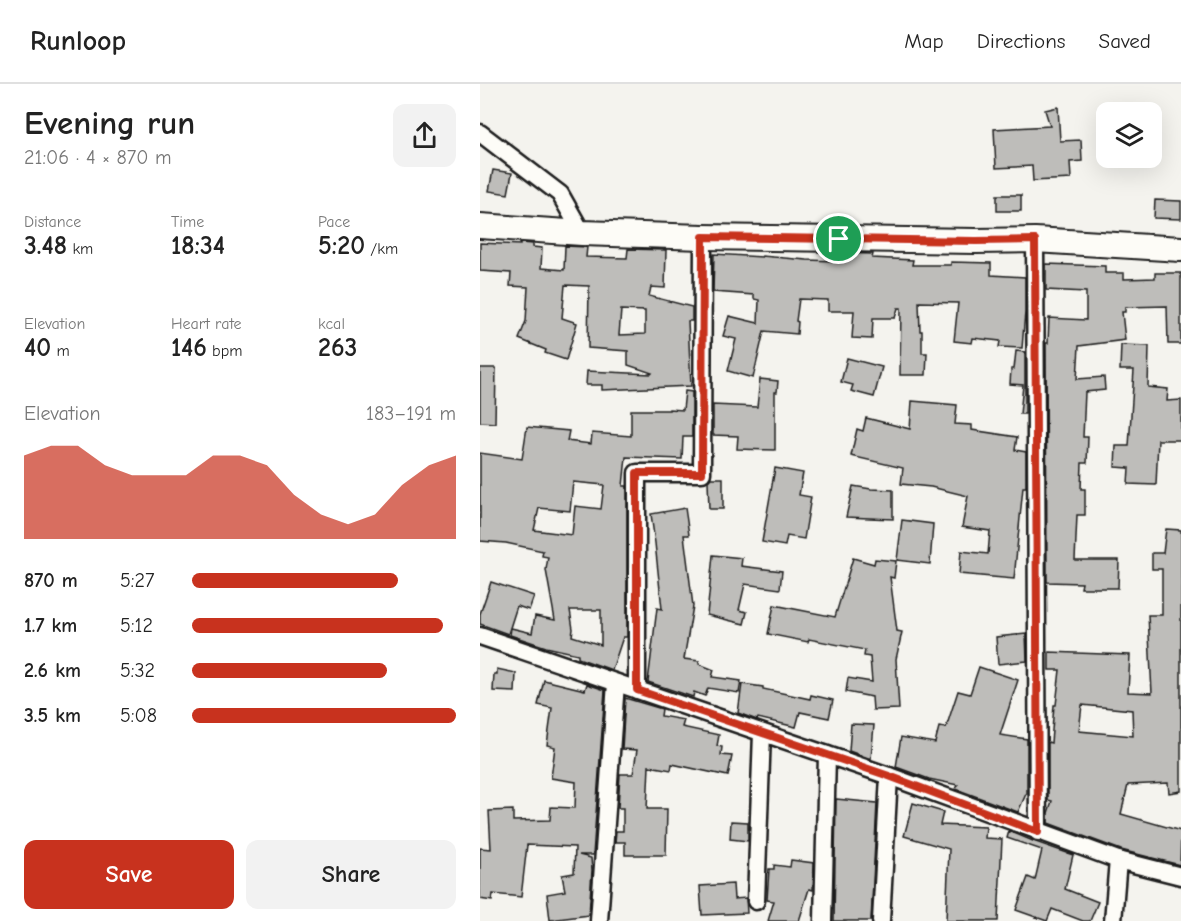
<!DOCTYPE html>
<html lang="en">
<head>
<meta charset="utf-8">
<style>
	:root { --surface:#fff; --page:#f2f2f2; --text:#222; --muted:#767676; --line:#e0e0e0; --accent:#c8321e }
	body { margin:0; font-family:"Comic Neue",sans-serif; background:var(--page); color:var(--text); height:100vh; display:flex; flex-direction:column; font-size:22px; white-space:nowrap }
	* { box-sizing:border-box; margin:0 }
	p { font-size:20px; color:var(--muted) }
	.icon { flex:none; width:33px; height:33px; fill:none; stroke:currentColor; stroke-width:2; stroke-linecap:round; stroke-linejoin:round }
	.map { position:relative; flex:1; overflow:hidden }
	.panel { display:flex; flex-direction:column; background:var(--surface); width:480px }
	.panel>* { flex:none }
	.fabs { position:absolute; left:616px; top:18px; display:grid; gap:12px }
	.fabs a { display:grid; place-items:center; width:66px; height:66px; border-radius:12px; background:var(--surface); box-shadow:0 6px 24px #0002; font-size:30px }
	.pin { position:absolute; display:grid; place-items:center; width:51px; height:51px; color:#fff; margin:-26px; border:3px solid #fff; border-radius:50%; box-shadow:0 2px 6px #0007 }
	.round { display:grid; place-items:center; flex:none; width:63px; height:63px; border-radius:12px; background:var(--page) }
	.overview { display:flex; align-items:center; justify-content:space-between; height:102px; padding:0 24px }
	h1 { font-size:33px; font-weight:700; line-height:45px }
	.figures { display:grid; grid-template-columns:repeat(3,1fr); gap:9px; height:102px; padding:6px 24px }
	.figures div { display:grid; align-content:center }
	.figures b { font-size:26px; font-weight:700 }
	.figures small { font-size:16px; font-weight:400 }
	.figures p { font-size:16px }
	.chart { height:168px; padding:12px 24px }
	.chart p { display:flex; justify-content:space-between }
	.chart svg { width:100%; height:108px; margin-top:6px; fill:var(--accent); opacity:.7 }
	.primary-button { display:flex; gap:12px; margin-top:auto; padding:12px 24px }
	.primary-button a { flex:1; height:69px; border-radius:12px; background:var(--accent); color:#fff; font-size:24px; font-weight:700; line-height:69px; text-align:center }
	.primary-button a+a { background:var(--page); color:var(--text) }
	ul { padding:0 24px; list-style:none; font-size:20px }
	li { display:grid; grid-template-columns:96px 72px 1fr; align-items:center; height:45px }
	li i { height:15px; border-radius:8px; background:var(--accent) }
	header { display:flex; align-items:center; gap:36px; box-sizing:border-box; height:84px; padding:0 30px; background:var(--surface); border-bottom:2px solid var(--line) }
	header strong { font-size:28px }
	nav { display:flex; gap:33px; margin-inline-start:auto; font-size:21px }
	main { display:flex; flex:1; min-height:0 }
	.map>svg:first-child { display:block }
	.building { fill:#bebdba; stroke:#1c1c1c; stroke-width:1.5; fill-rule:evenodd }
	.lines { fill:none; stroke-linecap:round; stroke-linejoin:round }
	.minor-casing { stroke:#1c1c1c; stroke-width:21 }
	.secondary-casing { stroke:#1c1c1c; stroke-width:28 }
	.minor { stroke:#fdfcf7; stroke-width:16 }
	.secondary { stroke:#fdfcf7; stroke-width:24 }
	.route-casing { stroke:#fff; stroke-width:12 }
	.route { stroke:#c8321e; stroke-width:8 }
</style>
</head>
<body>
<header>
<strong>Runloop</strong>
<nav><a>Map</a><a>Directions</a><a>Saved</a></nav>
</header>
<main>
<section class="panel">
<div class="overview"><div><h1>Evening run</h1><p>21:06 · 4 × 870 m</p></div><a class="round"><svg class="icon" aria-label="share" viewBox="0 0 24 24"><path d="M12 15V3M7 8l5-5 5 5M5 13v7h14v-7"/></svg></a></div>
<div class="figures">
<div><p>Distance</p><b>3.48<small> km</small></b></div>
<div><p>Time</p><b>18:34</b></div>
<div><p>Pace</p><b>5:20<small> /km</small></b></div>
</div>
<div class="figures">
<div><p>Elevation</p><b>40<small> m</small></b></div>
<div><p>Heart rate</p><b>146<small> bpm</small></b></div>
<div><p>kcal</p><b>263</b></div>
</div>
<div class="chart"><p><span>Elevation</span>183–191 m</p>
<svg viewBox="0 0 160 44" preserveAspectRatio="none"><path d="M0 44V10L10 6L20 6L30 14L40 18L50 18L60 18L70 10L80 10L90 14L100 26L110 34L120 38L130 34L140 22L150 14L160 10V44z"/></svg>
</div>
<ul>
<li><b>870 m</b>5:27<i style="width:78%"></i></li>
<li><b>1.7 km</b>5:12<i style="width:95%"></i></li>
<li><b>2.6 km</b>5:32<i style="width:74%"></i></li>
<li><b>3.5 km</b>5:08<i style="width:100%"></i></li>
</ul>
<div class="primary-button"><a>Save</a><a>Share</a></div>
</section>
<div class="map">
<svg width="701" height="837" viewBox="0 0 701 837">
	<rect width="100%" height="100%" fill="#f4f3ee"/>
	<filter id="ink" filterUnits="userSpaceOnUse"><feTurbulence type="fractalNoise" baseFrequency=".0167" numOctaves="2"/><feDisplacementMap in="SourceGraphic" scale="12" xChannelSelector="R" yChannelSelector="G"/><feConvolveMatrix kernelMatrix="1 2 1 2 8 2 1 2 1" color-interpolation-filters="sRGB"/></filter>
	<g filter="url(#ink)">
		<!-- building -->
		<g class="building">
			<polygon points="578,23 580,57 601,56 602,77 590,78 591,95 553,97 552,82 516,84 514,45 570,42 565,26"/>
			<polygon points="13,86 32,89 28,110 9,107"/>
			<rect x="517" y="111" width="24" height="16"/>
			<polygon points="675,116 701,117 701,135 674,134"/>
			<path d="M0,159L40,161V159L53,160V163L62,164L61,184L84,186L85,162L107,163L106,173L147,174L148,165L186,166L185,204L171,203L169,212L212,223V237H208L211,302L122,306V301H106L107,287L171,290L172,289L148,281V267L108,264L109,202L85,201L82,234L97,239L86,276L65,269L66,266L39,255L46,237L48,203L30,202L31,189L0,187ZM141,226L165,227V250L139,251Z"/>
			<polygon points="356,169 393,170 392,174 433,176 432,181 471,181 471,178 511,179 511,191 545,193 545,228 542,264 519,263 520,257 493,254 492,259 474,257 478,219 439,218 440,247 442,247 442,269 447,269 446,291 420,291 421,224 418,224 415,234 393,234 392,255 372,254 374,227 348,227 348,216 319,215 316,237 318,238 317,250 284,247 273,294 248,287 256,255 243,252 249,232 278,239 279,216 274,215 274,211 233,208 234,170 282,173 282,172 327,176 356,177"/>
			<polygon points="566,180 625,182 625,189 644,189 644,195 675,194 675,189 701,189 701,260 688,260 687,222 645,223 645,228 642,228 645,256 599,262 597,295 624,293 625,306 605,308 603,353 608,353 607,379 602,379 601,405 605,405 605,431 597,431 595,476 639,476 638,504 601,504 602,499 567,498 566,259 568,259 569,234 606,236 606,208 566,206"/>
			<polygon points="641,261 669,262 668,303 688,305 687,317 701,316 701,356 678,356 676,401 648,400 649,384 635,383 636,362 649,362 654,286 640,286"/>
			<polygon points="536,267 545,268 545,330 540,330 543,301 530,300 531,285 534,285"/>
			<polygon points="367,274 402,283 394,313 371,307 373,301 361,298"/>
			<polygon points="0,284 16,284 15,339 0,338"/>
			<polygon points="280,295 298,297 297,308 295,308 295,366 257,365 258,352 233,351 233,321 277,323"/>
			<path d="M205,307L212,308V353H203L202,375L146,373L143,402H147V553H143L132,586L98,574V570L66,563L30,551L31,544L52,549L55,532L75,536L66,486L68,473L62,472L63,467L26,459L0,457V369L42,375L47,343L89,347L87,357L111,360L112,349L151,352V326H189V325L203,326ZM93,398L124,401L121,425L95,422L92,451L54,446L59,424L90,427ZM90,526H121V561L92,552L93,545Z"/>
			<polygon points="432,317 477,321 475,340 492,341 492,346 537,353 535,366 546,368 546,403 543,403 534,495 479,490 481,467 508,470 510,447 482,443 488,412 451,403 421,400 423,384 371,372 377,345 383,347 386,334 430,345"/>
			<polygon points="295,384 323,389 319,411 331,413 324,455 307,452 305,462 282,458"/>
			<polygon points="231,394 243,394 243,425 229,425 228,397"/>
			<polygon points="373,402 391,405 413,406 413,435 366,433"/>
			<polygon points="205,424 209,451 204,451 213,522 204,575 219,577 219,580 234,586 232,593 261,597 259,609 228,604 225,612 214,608 213,613 168,598 177,524 182,525 175,459 171,430"/>
			<polygon points="422,436 453,440 450,480 417,476"/>
			<path d="M686,445L701,446V707L689,709L688,699L648,701L641,730L701,747L700,781L641,766L568,739V729L572,717L568,716V658L571,659L574,621H576L580,586H569V568L650,571L648,608L672,609L668,531H682V485H672V469H683ZM602,621L652,626L653,652L599,647Z"/>
			<polygon points="233,471 262,474 261,482 302,487 300,505 265,500 259,526 267,528 264,540 227,531"/>
			<polygon points="373,474 394,480 395,475 416,477 414,494 410,493 417,547 422,548 416,575 419,625 393,626 392,613 366,608 368,594 392,598 390,573 384,572 385,566 329,555 328,558 288,550 294,521 355,533"/>
			<polygon points="11,498 54,512 49,526 37,522 28,550 0,540 0,530"/>
			<polygon points="546,550 547,577 518,580 516,553"/>
			<polygon points="499,583 538,596 520,651 547,655 547,710 546,710 538,728 476,705 478,701 449,695 416,683 421,653 455,659 459,643 466,644 478,607 490,610"/>
			<polygon points="17,585 36,589 35,608 13,607 14,590 17,590"/>
			<polygon points="64,596 105,606 107,600 125,606 113,771 99,771 111,774 112,786 109,831 70,836 67,810 85,807 82,791 94,789 95,763 47,761 41,813 13,810 12,817 0,815 0,764 11,765 9,727 33,726 33,737 70,736 71,723 95,724 96,698 71,694 75,663 67,661 72,624 58,621"/>
			<polygon points="262,600 283,603 283,605 330,615 331,611 353,616 349,634 320,628 316,643 278,634 277,636 258,629"/>
			<polygon points="145,614 182,625 181,632 204,636 202,643 239,651 237,662 242,663 241,671 252,672 248,692 192,680 191,686 169,682 167,725 187,725 186,771 145,771 145,758 135,758 136,747 143,747 143,724 138,724 140,690 153,690 157,666 142,665"/>
			<polygon points="371,640 394,641 391,675 369,667"/>
			<polygon points="356,715 397,719 391,837 354,837"/>
			<polygon points="433,719 463,728 460,741 506,743 505,754 522,755 518,837 466,837 469,765 424,752"/>
			<polygon points="251,737 268,738 268,757 250,755"/>
			<polygon points="529,747 553,757 593,771 585,805 618,818 610,837 603,837 572,825 567,837 536,826 548,793 555,796 562,766 527,754"/>
			<polygon points="311,776 334,779 333,806 329,805 319,837 288,837 294,817 287,816 289,785 294,785 294,781 310,783"/>
			<polygon points="253,800 254,815 266,814 267,829 222,831 220,802"/>
		</g>
		<g class="lines">
			<defs>
				<g id="minor">
					<polyline points="0,49 80,110 102,149"/>
					<polyline points="555,156 558,748"/>
					<polyline points="0,552 409,692 638,776 701,792"/>
					<polyline points="157,606 157,389 222,389 223,153"/>
					<polyline points="276,817 282,649"/>
					<polyline points="119,837 136,599"/>
					<polyline points="343,837 347,671"/>
					<polyline points="401,837 409,692"/>
					<polyline points="633,837 638,776"/>
				</g>
				<polyline id="secondary" points="0,142 102,149 223,153 496,157 555,156 701,165"/>
			</defs>
			<!-- minor casing -->
			<use href="#minor" class="minor-casing"/>
			<!-- secondary casing -->
			<use href="#secondary" class="secondary-casing"/>
			<!-- minor -->
			<use href="#minor" class="minor"/>
			<!-- secondary -->
			<use href="#secondary" class="secondary"/>
		</g>
	</g>
	<g class="lines" filter="url(#ink)">
		<defs>
			<polygon id="route" points="223,153 496,157 555,156 558,748 409,692 157,606 157,389 222,389"/>
		</defs>
		<!-- route casing -->
		<use href="#route" class="route-casing"/>
		<!-- route -->
		<use href="#route" class="route"/>
	</g>
</svg>
<div class="fabs">
<a><svg class="icon" aria-label="layers" viewBox="0 0 24 24"><path d="M12 4l9 5-9 5-9-5zM3 14l9 5 9-5"/></svg></a>
</div>
<div class="pin" style="left:359px;top:155px;background:#1e9e55"><svg class="icon" aria-label="arrive" viewBox="0 0 24 24"><path d="M6 21V4h12l-3 4 3 4H6"/></svg></div>
</div>
</main>
</body>
</html>
